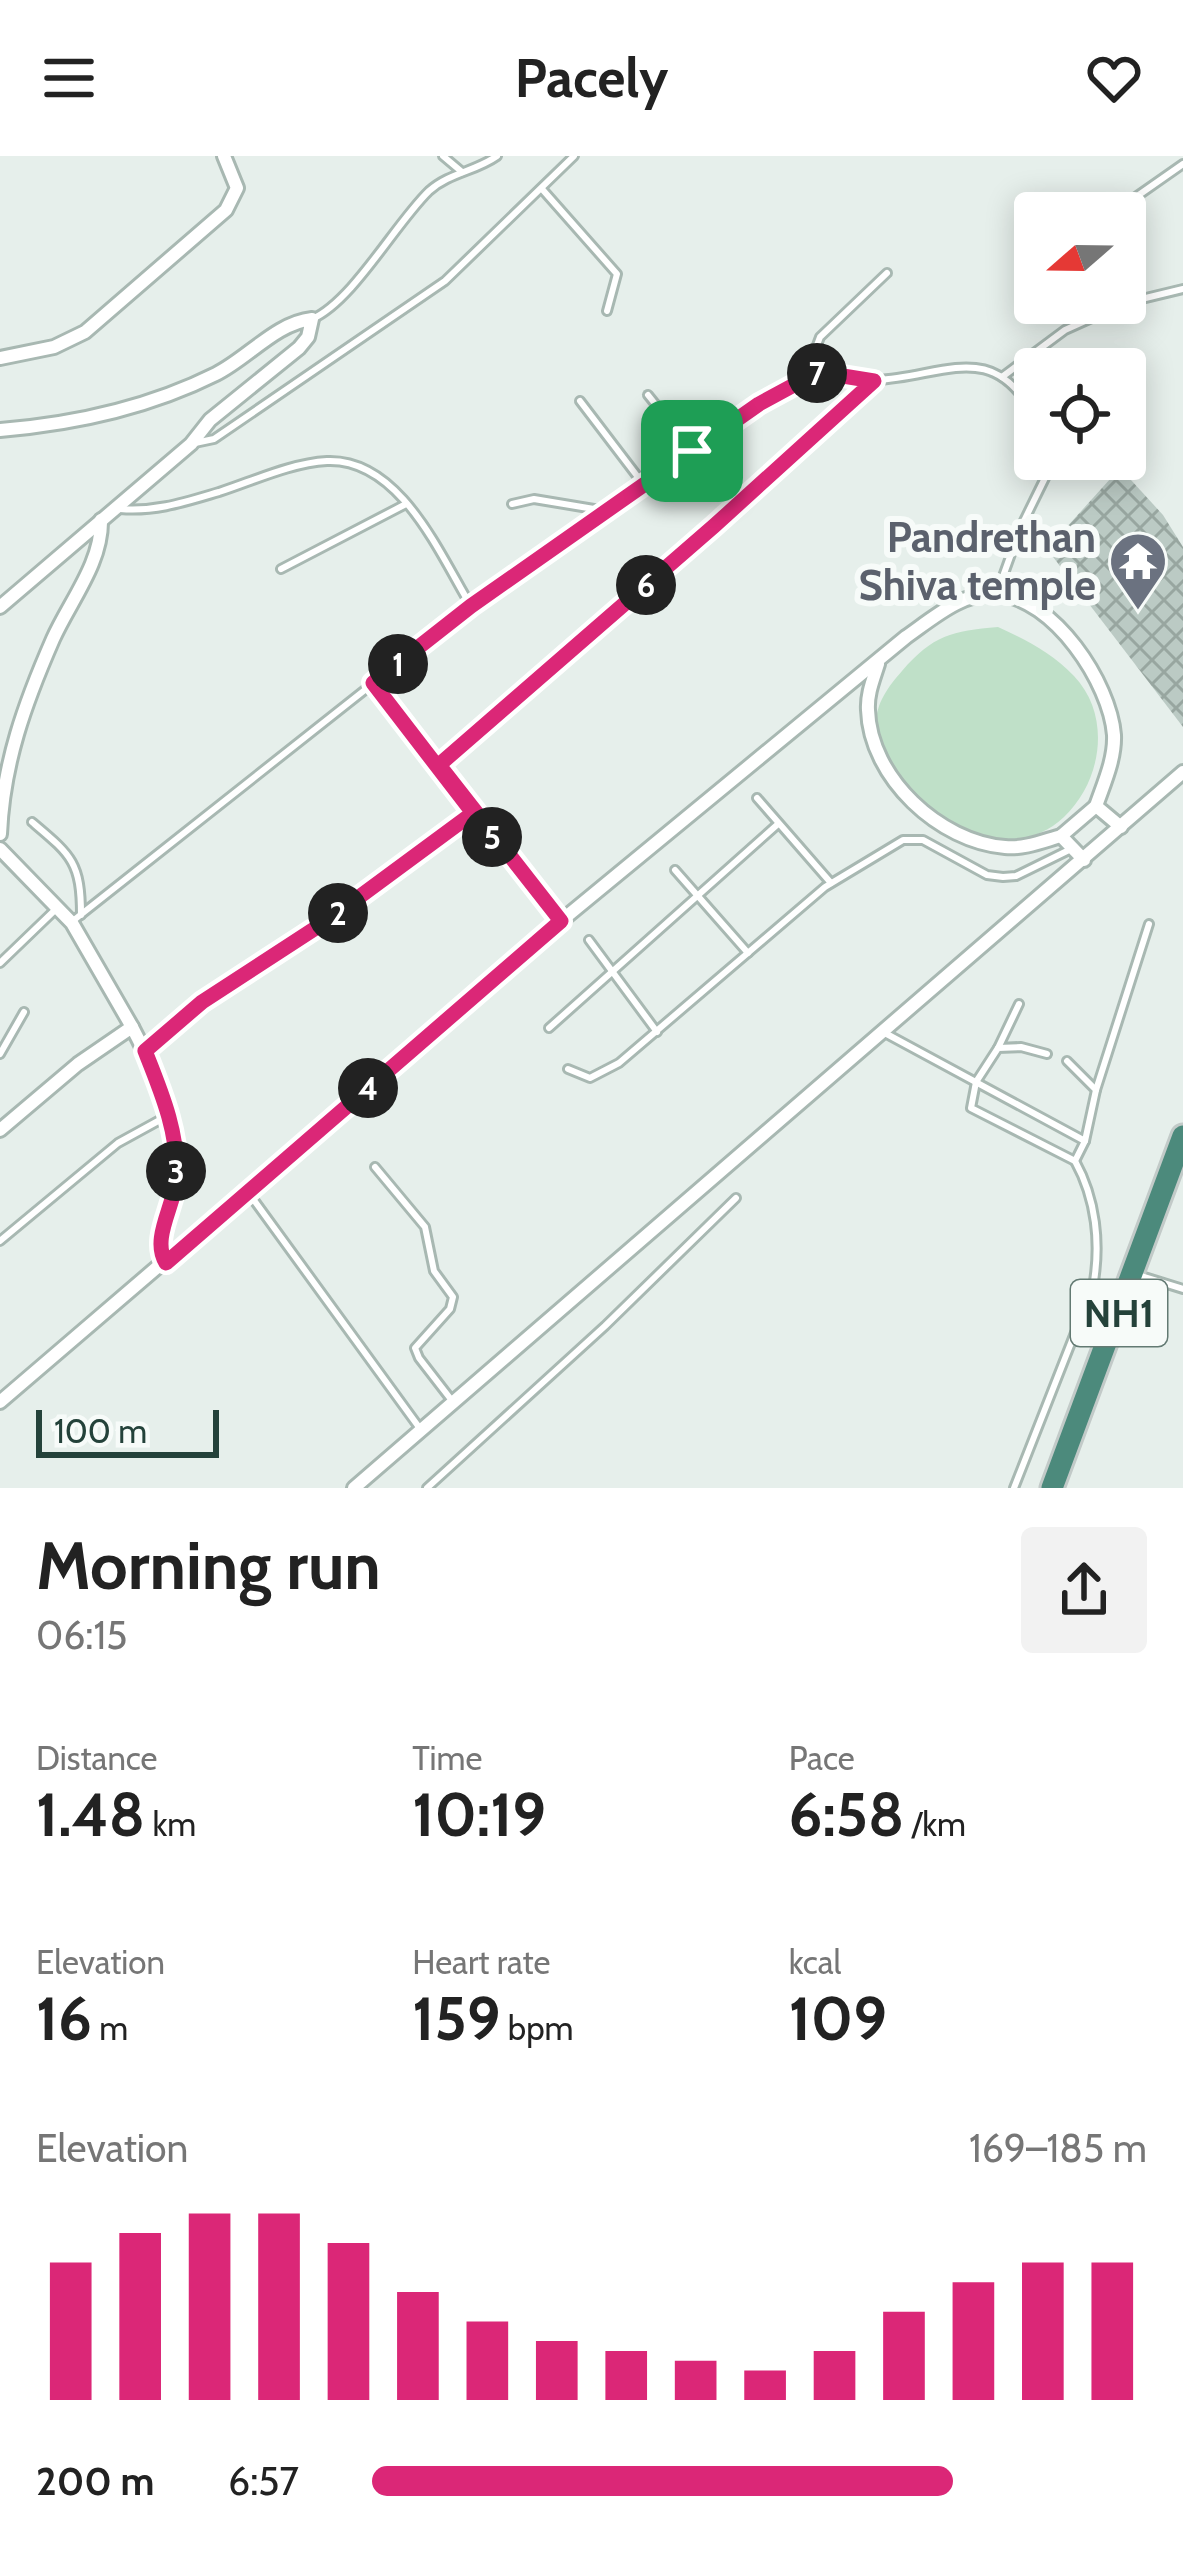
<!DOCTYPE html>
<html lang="en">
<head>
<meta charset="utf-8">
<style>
	:root { --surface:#fff; --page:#f2f2f2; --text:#222; --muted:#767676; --accent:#db2777 }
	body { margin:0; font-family:Cabin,sans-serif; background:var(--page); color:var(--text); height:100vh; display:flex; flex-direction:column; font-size:45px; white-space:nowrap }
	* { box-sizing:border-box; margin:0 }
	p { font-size:39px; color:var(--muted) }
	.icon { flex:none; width:66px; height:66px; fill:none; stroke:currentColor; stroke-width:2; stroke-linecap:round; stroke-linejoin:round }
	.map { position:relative; height:1332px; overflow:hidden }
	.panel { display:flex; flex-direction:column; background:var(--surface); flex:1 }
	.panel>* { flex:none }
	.needle { width:78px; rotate:250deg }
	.fabs { position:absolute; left:1014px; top:36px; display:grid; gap:24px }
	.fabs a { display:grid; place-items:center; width:132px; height:132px; border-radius:12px; background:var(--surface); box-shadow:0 6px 30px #0003; font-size:60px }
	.scale { position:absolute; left:36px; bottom:30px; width:183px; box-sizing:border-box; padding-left:12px; border:6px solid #24423a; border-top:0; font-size:33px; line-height:42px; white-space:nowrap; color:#24423a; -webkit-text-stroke:9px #f7fbf9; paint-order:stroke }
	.pin { position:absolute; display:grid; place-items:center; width:102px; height:102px; color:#fff; margin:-51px; border-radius:24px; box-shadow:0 6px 18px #0006 }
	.km { position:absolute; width:60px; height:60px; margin:-30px; border-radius:50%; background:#222; color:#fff; font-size:33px; line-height:60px; text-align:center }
	.round { display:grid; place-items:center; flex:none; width:126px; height:126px; border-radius:12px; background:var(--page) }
	.head { display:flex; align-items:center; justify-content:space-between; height:204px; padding:0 36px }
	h1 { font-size:66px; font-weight:800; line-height:90px }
	.figures { display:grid; grid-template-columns:repeat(3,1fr); gap:18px; height:204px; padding:12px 36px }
	.figures div { display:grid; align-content:center }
	.figures b { font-size:60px; font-weight:800 }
	.figures small { font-size:33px; font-weight:400 }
	.figures p { font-size:33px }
	.chart { height:336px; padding:24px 36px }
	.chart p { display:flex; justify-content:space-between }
	.chart svg { width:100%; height:216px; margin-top:12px; stroke:var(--accent); stroke-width:6 }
	ul { padding:0 36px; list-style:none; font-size:39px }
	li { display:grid; grid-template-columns:192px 144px 1fr; align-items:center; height:90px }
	li i { height:30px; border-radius:15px; background:var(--accent) }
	header { display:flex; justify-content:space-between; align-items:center; height:156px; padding:0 36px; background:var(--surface); font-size:54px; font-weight:800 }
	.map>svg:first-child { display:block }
	.green { fill:#bfe0c8 }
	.building { fill:url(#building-cross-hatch) }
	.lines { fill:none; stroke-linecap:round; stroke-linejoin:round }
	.service-casing { stroke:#a8b8b2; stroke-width:12 }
	.minor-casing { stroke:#a8b8b2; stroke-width:18 }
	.trunk-casing { stroke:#c2cac8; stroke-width:27 }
	.service { stroke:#fff; stroke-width:6 }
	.minor { stroke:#fff; stroke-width:12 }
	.trunk { stroke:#4c8a7c; stroke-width:21 }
	.route-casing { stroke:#fff; stroke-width:24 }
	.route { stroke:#db2777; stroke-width:15 }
	.labels { text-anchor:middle; stroke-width:12; stroke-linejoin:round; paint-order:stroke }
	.shield { fill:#f7fbf9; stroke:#637a73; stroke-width:3 }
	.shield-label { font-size:39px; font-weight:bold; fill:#24423a }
	.worship-label { font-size:42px; font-weight:bold; fill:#5b616d; stroke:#f7fbf9; text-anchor:end }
</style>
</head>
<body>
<header><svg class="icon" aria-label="menu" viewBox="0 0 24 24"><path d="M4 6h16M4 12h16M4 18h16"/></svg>Pacely<svg class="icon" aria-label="heart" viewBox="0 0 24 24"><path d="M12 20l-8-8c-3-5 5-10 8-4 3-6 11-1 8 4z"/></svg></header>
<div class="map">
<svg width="1183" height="1332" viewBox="0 0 1183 1332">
	<defs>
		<pattern id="building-cross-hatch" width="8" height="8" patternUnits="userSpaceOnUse" patternTransform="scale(3)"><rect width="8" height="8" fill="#bbcac4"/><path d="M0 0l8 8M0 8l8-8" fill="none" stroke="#98a6a0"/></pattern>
	</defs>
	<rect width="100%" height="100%" fill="#e6efeb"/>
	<!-- green -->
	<path class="green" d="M998,471C1027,484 1052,497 1074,520C1112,560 1102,625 1064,661C1006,716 911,660 885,597C882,589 877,579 876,571C875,548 888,531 902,515C933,479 952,475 998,471Z"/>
	<!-- building -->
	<polygon class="building" points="1120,312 1163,359 1183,391 1183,571 1047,393"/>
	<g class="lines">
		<defs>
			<g id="service">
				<polyline points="443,0 462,16"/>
				<polyline points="542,33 617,118 607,155"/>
				<polyline points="1113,57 1183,8"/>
				<polyline points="1125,147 1183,133"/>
				<path d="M312,163C353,145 395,68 429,35C449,17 476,15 497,0"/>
				<polyline points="805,221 820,181 887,117"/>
				<polyline points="1002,221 1065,174 1125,147"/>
				<polyline points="648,239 692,294"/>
				<polyline points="580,245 644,329"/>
				<polyline points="195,287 214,283 445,125 574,0"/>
				<polyline points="512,348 534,343 606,355"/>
				<path d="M120,353C156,356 185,346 219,336C253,325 291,307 327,305C400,302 440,399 471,450"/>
				<polyline points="281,413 406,348"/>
				<polyline points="997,437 1020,373 1045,322 1047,303"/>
				<polyline points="373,528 559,762"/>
				<polyline points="439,609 872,226"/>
				<polyline points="757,642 831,727"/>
				<path d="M32,666C71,699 81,706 81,759"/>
				<polyline points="675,714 748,797"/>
				<path d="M74,764L471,450L794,226C834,209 842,226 877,224C943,221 993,181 1035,261"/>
				<polyline points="589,784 657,876"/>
				<polyline points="0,807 55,754"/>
				<polyline points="549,872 778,668"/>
				<polyline points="883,876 1085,985 1096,934 1067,905"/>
				<polyline points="998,892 1019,848"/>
				<polyline points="146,894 202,846 328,764 473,657"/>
				<polyline points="0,898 24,856"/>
				<polyline points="1047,898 1021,891 998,892 976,926 971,952 1075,1005 1085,985"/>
				<polyline points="568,913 590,922 619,907 825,731 903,684 923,684 987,719 1003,721 1016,720 1069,694"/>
				<polyline points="1096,934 1149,768"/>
				<polyline points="375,1011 425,1071 434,1115 453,1141 450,1153 415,1192 419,1202 453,1246"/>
				<polyline points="248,1036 421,1274"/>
				<polyline points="0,1085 118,987 169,959"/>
				<polyline points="1138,1119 1183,1133"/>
				<polyline points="427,1332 605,1170 736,1042"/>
				<path d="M1014,1332L1093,1131C1101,1088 1096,1043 1075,1005"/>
			</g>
			<g id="minor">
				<polyline points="0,202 54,191 85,176 226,54 237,32 224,0"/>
				<path d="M0,274C73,268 150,251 216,218C248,202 276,167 312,163L308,181L299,192L210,264L191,288L0,451"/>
				<path d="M878,508C873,524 867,538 868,554C870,622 940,686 1005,691C1024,693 1043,685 1061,680L1084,704"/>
				<path d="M0,678C3,607 25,547 53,483C70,445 102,407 101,364"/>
				<polyline points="1061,680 1096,650"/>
				<polyline points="0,693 72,767 132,871"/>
				<path d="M0,974L78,908L132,871C156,917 182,972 176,1025C173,1051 151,1083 166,1107"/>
				<path d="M0,1246L561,765L906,481C932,463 963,435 997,438C1054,442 1110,527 1114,579C1115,603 1104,627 1096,650L1121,671"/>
				<polyline points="354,1332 1183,616"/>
			</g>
			<polyline id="trunk" points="1052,1332 1183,980"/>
		</defs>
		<!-- service casing -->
		<use href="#service" class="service-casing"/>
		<!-- minor casing -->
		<use href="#minor" class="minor-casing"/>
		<!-- trunk casing -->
		<use href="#trunk" class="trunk-casing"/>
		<!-- service -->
		<use href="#service" class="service"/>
		<!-- minor -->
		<use href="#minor" class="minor"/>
		<!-- trunk -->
		<use href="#trunk" class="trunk"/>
	</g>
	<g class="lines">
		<defs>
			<path id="route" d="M692,295L471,450L373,527L473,657L328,764L202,846L145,895C161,935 180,980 176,1024C174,1051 151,1083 166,1107L561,765L439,609L714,370L874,225L818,216L759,248L692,295"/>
		</defs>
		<!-- route casing -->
		<use href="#route" class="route-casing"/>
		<!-- route -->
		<use href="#route" class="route"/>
	</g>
	<!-- icons -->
	<defs>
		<symbol id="temple-pin" viewBox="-11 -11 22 30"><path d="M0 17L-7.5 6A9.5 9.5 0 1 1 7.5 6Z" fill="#6b7280" stroke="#f7fbf9"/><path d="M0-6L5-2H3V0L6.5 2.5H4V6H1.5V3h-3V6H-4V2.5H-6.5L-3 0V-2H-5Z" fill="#fff"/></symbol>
	</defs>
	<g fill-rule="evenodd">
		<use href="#temple-pin" x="1105" y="372" width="66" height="90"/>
	</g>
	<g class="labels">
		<!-- shield labels -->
		<rect class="shield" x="1071" y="1124" width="96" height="66" rx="9"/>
		<g class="shield-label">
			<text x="1119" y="1171">NH1</text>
		</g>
		<!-- worship labels -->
		<g class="worship-label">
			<text x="1096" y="396">Pandrethan<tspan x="1096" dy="48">Shiva temple</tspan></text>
		</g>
	</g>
</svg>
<div class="fabs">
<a><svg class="needle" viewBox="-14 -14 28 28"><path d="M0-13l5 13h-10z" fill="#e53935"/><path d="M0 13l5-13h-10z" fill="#767676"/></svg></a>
<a><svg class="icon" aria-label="locate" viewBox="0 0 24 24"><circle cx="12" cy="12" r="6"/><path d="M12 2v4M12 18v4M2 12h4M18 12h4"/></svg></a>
</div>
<div class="scale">100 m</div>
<div class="pin" style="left:692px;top:295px;background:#1e9e55"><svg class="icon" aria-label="arrive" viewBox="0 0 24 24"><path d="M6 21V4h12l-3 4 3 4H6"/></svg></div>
<b class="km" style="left:398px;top:508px">1</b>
<b class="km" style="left:338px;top:757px">2</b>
<b class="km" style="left:176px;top:1015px">3</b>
<b class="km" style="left:368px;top:932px">4</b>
<b class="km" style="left:492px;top:681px">5</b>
<b class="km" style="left:646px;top:429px">6</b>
<b class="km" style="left:817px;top:217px">7</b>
</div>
<section class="panel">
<div class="head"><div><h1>Morning run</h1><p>06:15</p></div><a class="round"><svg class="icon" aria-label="share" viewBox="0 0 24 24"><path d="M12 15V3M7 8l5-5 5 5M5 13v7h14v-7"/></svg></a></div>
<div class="figures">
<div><p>Distance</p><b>1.48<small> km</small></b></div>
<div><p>Time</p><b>10:19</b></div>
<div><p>Pace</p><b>6:58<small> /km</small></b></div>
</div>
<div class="figures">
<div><p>Elevation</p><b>16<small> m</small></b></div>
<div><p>Heart rate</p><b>159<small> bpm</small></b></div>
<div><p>kcal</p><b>109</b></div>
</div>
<div class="chart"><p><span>Elevation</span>169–185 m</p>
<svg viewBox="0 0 160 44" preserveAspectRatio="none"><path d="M5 44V16M15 44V10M25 44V6M35 44V6M45 44V12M55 44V22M65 44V28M75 44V32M85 44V34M95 44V36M105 44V38M115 44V34M125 44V26M135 44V20M145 44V16M155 44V16"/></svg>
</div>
<ul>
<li><b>200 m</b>6:57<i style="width:75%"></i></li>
</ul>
</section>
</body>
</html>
